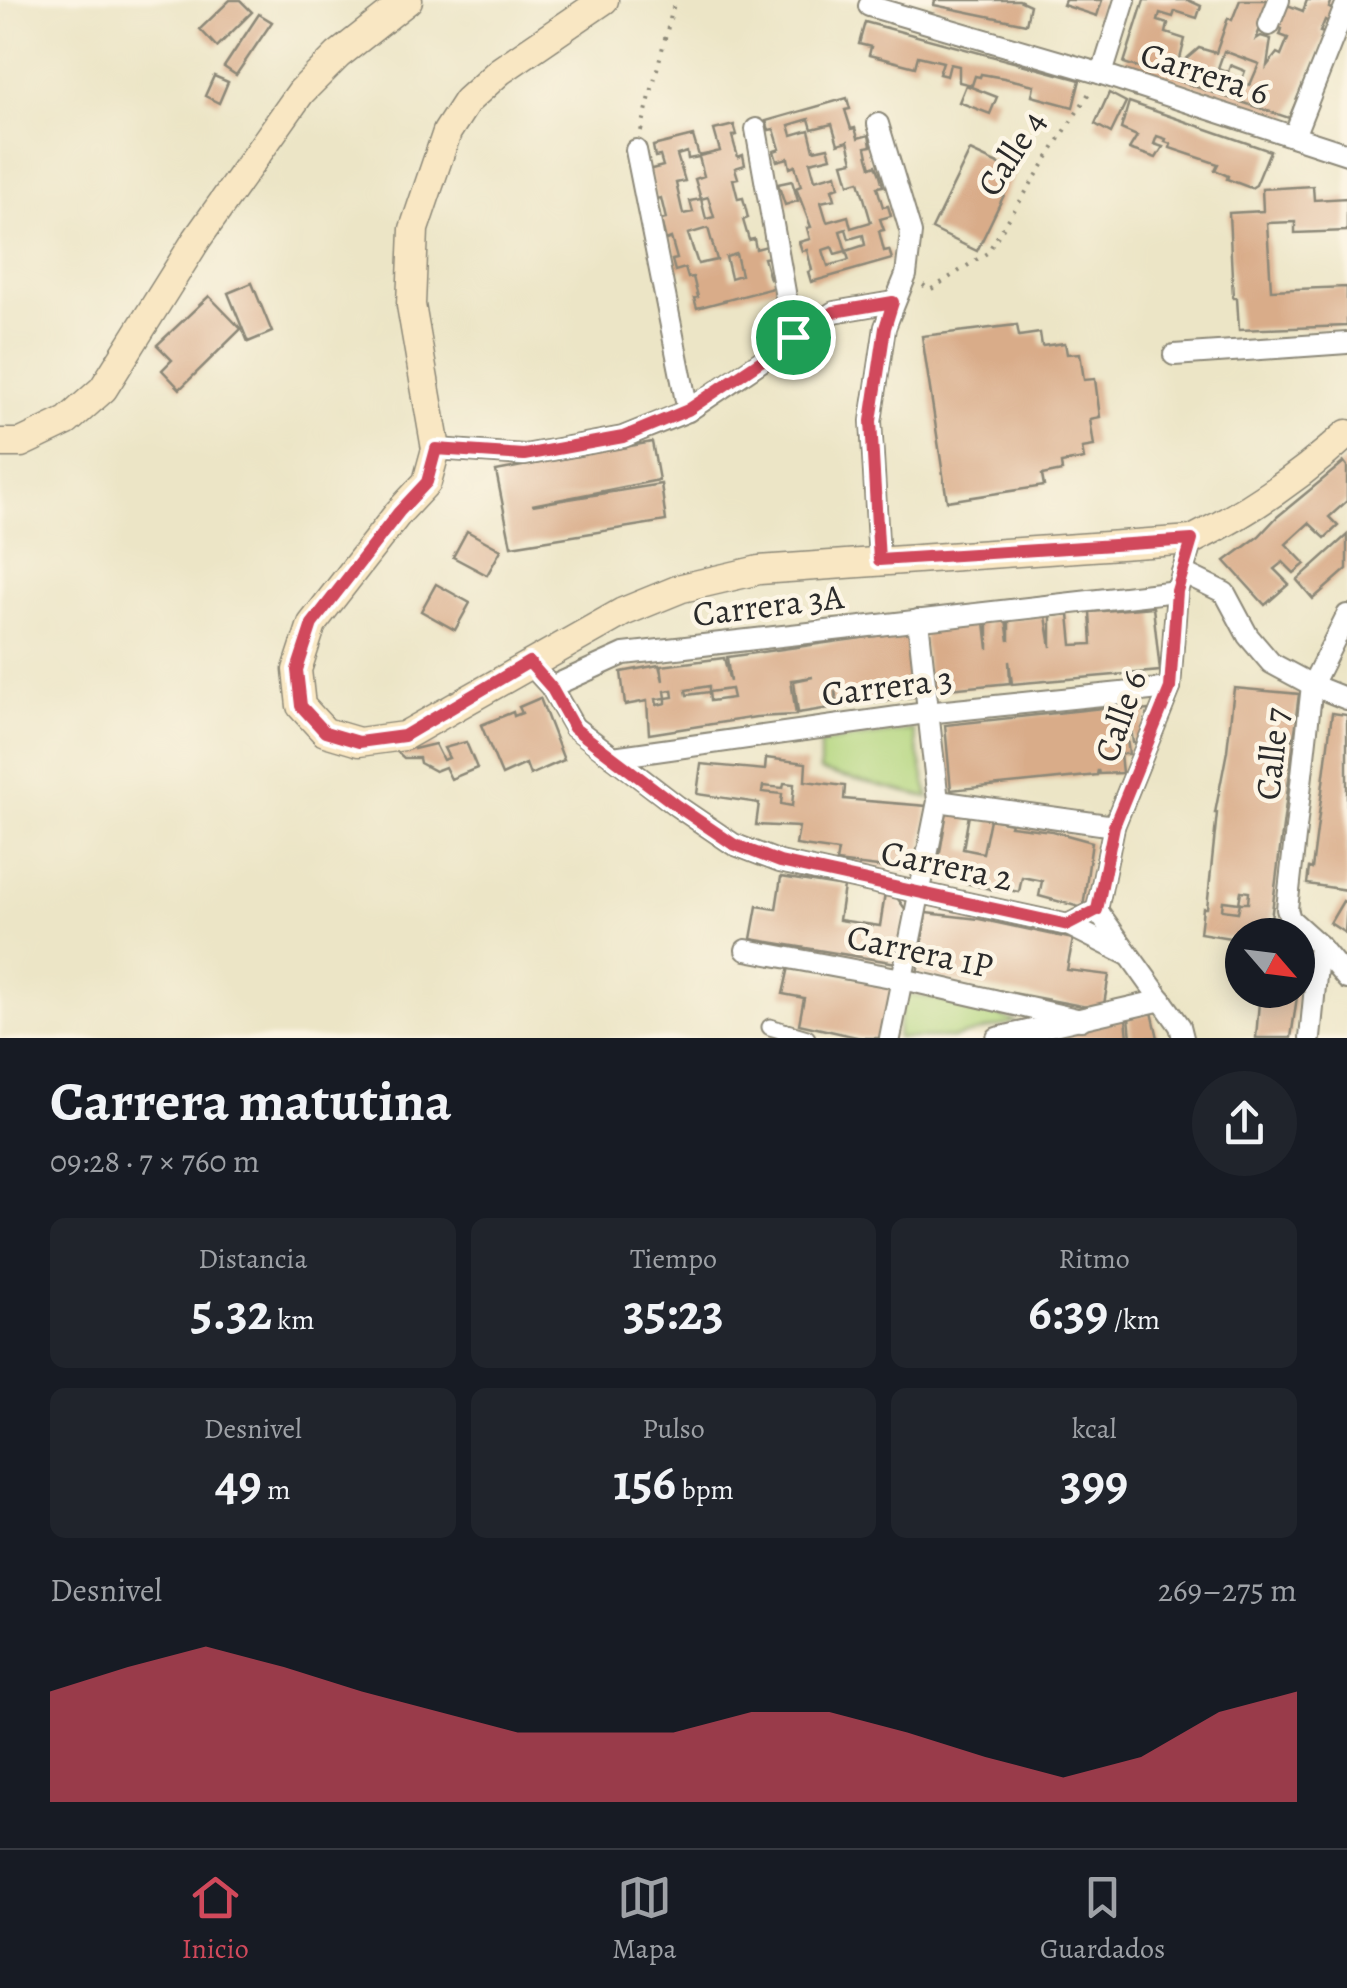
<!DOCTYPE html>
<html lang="es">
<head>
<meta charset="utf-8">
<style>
	:root { --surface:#171b24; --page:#20242c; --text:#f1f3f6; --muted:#9ea1a6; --line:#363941; --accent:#d1495b }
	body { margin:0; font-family:Alegreya,serif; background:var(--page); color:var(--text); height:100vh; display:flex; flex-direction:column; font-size:38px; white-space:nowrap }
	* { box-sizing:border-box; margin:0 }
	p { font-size:32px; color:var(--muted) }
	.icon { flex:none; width:55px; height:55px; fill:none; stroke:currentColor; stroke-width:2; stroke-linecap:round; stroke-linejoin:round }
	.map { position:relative; height:1038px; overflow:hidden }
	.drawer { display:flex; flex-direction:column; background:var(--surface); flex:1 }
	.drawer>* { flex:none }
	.needle { width:65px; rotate:118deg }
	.controls { position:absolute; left:1225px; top:918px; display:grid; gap:20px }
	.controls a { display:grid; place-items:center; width:90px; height:90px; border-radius:50%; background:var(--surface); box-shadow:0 5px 25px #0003; font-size:50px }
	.pin { position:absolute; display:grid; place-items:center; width:85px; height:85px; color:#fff; margin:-42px; border:5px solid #fff; border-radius:50%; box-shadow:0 2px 10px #0007 }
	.round { display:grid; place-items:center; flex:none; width:105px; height:105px; border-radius:52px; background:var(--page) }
	.head { display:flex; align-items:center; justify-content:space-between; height:170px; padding:0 50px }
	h1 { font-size:55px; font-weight:600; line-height:75px }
	.figures { display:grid; grid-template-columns:repeat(3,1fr); gap:15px; height:170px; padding:10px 50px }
	.figures div { display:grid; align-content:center; border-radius:15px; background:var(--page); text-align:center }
	.figures b { font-size:50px; font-weight:600 }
	.figures small { font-size:28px; font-weight:400 }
	.figures p { font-size:28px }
	.chart { height:280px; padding:20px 50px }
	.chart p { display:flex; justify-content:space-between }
	.chart svg { width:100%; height:180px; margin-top:10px; fill:var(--accent); opacity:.7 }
	.menu { display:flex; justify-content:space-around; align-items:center; height:140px; border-top:2px solid var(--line); background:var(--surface); font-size:28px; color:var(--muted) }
	.menu a { display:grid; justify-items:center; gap:5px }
	.menu .active { color:var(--accent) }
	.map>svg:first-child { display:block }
	.green { fill:#b3d67e; stroke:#6f8054; stroke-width:2.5 }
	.building { fill:#d9ac89; fill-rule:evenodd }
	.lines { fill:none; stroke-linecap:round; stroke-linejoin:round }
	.pedestrian-casing { stroke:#8c8878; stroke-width:19 }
	.minor-casing { stroke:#8c8878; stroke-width:24 }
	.secondary-casing { stroke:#8c8878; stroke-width:31 }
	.path { stroke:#8c8878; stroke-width:4; stroke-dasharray:2.5 8; stroke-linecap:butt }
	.pedestrian { stroke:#fff; stroke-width:15 }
	.minor { stroke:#fff; stroke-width:20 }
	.secondary { stroke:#f9e7c3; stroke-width:28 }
	.route-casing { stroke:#fff; stroke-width:20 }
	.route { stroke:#d1495b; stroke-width:12 }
	.labels { text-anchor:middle; stroke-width:9; stroke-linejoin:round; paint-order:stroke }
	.street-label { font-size:35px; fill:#2b2b2b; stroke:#fcf5e5 }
</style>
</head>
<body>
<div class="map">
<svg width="1347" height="1038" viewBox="0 0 1347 1038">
	<rect width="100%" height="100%" fill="#fcf5e5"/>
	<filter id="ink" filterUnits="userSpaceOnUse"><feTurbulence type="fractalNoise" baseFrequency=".01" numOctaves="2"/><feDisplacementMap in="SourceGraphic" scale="20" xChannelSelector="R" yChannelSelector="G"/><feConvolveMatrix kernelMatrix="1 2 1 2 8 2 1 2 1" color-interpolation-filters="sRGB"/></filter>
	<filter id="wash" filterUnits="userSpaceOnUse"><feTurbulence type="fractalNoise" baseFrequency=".0048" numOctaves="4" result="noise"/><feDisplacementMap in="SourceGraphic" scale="40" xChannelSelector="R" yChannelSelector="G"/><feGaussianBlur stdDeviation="2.25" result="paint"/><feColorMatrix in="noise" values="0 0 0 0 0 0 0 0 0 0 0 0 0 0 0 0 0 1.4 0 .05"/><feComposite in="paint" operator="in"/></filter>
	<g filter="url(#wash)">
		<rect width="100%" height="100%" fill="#ece5c6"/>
		<!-- green -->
		<g class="green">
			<polygon points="913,730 929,798 820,771 820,743"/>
			<polygon points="903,993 973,1005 1016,1022 953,1038 897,1038"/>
		</g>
		<g id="blocks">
			<!-- building -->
			<g class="building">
				<polygon points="230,0 240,0 252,12 217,47 200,29"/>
				<polygon points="935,0 1019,0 1030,5 1026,24 934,5"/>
				<polygon points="1065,0 1102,0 1097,16 1063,5"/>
				<path d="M1144,0H1188L1201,6L1197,18L1175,11L1173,17L1160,13L1158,21L1168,24L1166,33L1185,39L1180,59L1184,61L1199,48L1216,53L1228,18L1232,20L1240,0H1271L1256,39L1261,36L1271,39L1267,66L1277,53L1281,55L1288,38L1280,35L1282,29L1276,26L1285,4L1303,11L1307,0H1332L1329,8L1333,10L1329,22L1325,20L1320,32L1324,33L1323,38L1289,118L1124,63ZM1224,51L1259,64L1250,85L1241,82L1245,71L1230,65L1228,72L1218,68Z"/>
				<polygon points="259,14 272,22 236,75 224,67"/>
				<polygon points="865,22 1080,80 1073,107 1032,96 1034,85 1004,78 981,74 980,77 975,76 972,85 959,82 959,66 950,64 947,76 939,74 943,62 918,56 915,67 869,55 871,47 859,44"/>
				<polygon points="214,76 228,82 219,103 205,96"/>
				<polygon points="966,85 997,97 990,114 959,102"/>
				<polygon points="1109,93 1126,102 1111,133 1095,124"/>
				<path d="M847,98L850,109L845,110L851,129L855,128L858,138L869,135L871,146L866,147L868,157L871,167L876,165L880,175L883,186L877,187L883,207L888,206L891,216L880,219L884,230L879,231L884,251L889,250L892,259L811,282L808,272L812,270L807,250L802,251L799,242L810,239L807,228L811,227L796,188L801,186L795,166L790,168L788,158L777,161L774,151L780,149L774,129L769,130L766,121ZM809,119L812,129L832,124L838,144L848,141L853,161L843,163L849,184L859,181L871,222L851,228L848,216L827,222L821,202L835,199L832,189L839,187L836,174L815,180L810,162L831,157L828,147L814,150L809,130L792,135L789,125ZM846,229L849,239L863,235L865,245L846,251L849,260L828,266L823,250L832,247L835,254L846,251L840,231Z"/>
				<polygon points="1129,102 1270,151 1256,185 1251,188 1227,179 1228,176 1215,170 1218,164 1170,148 1171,144 1165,142 1166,139 1157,136 1154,144 1163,147 1156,158 1129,149 1137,136 1121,129"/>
				<path d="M734,125L737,135L732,136L735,147L738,157L743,155L745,165L735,168L738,178L733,179L738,199L743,198L748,218L743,220L749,240L754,239L756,249L767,246L770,257L764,258L770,279L775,277L777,287L697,308L694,298L698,297L693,277L688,278L685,268L675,271L672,260L677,259L671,238L666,240L661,220L666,219L661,198L656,199L648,170L663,166L660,156L655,157L653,146L693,136L699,156L708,154L720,151L714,130ZM687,152L688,159L699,157L704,176L695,179L701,199L708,197L714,217L706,219L701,199L690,201L693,212L683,214L676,183L685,181L677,155ZM708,228L717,260L698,264L688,234ZM736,254L741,275L731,278L726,257Z"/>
				<polygon points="970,151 1015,172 977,251 932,229"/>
				<polygon points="792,181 798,201 785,205 778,184"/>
				<polygon points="1313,186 1314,200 1347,198 1347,231 1295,233 1295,222 1267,223 1271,290 1347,287 1347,326 1239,330 1237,298 1233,298 1229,213 1263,211 1262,189"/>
				<polygon points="252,283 272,332 248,342 228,293"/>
				<polygon points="209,296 241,329 180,389 162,370 172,360 157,345"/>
				<polygon points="1017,325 1019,336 1040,333 1042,346 1065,343 1067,354 1080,353 1084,380 1095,379 1100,417 1090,419 1094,446 1082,448 1084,459 1061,463 1062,471 1042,475 1044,486 947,501 922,336"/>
				<polygon points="652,442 659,480 532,505 661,484 666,521 511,546 496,471"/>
				<polygon points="1344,462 1347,466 1347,501 1329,517 1338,526 1325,538 1309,523 1286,544 1305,564 1294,573 1283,562 1274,569 1289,584 1265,605 1225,561 1259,536 1277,517"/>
				<polygon points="467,531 501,550 487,575 453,557"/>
				<polygon points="1347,535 1347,569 1313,599 1297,580"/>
				<polygon points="436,584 470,603 455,630 421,611"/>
				<polygon points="1153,607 1160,671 1012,684 1009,661 1010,683 928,691 923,626 985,622 988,649 988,621 1006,619 1009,641 1009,619 1046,616 1051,647 1051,616 1069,614 1072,645 1092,644 1090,612"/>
				<path d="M911,631L920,696L838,707L835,691L836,707L798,713L794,681L813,677L791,680L796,715L756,717L649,734L647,701L625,705L621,672L659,665L663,681L661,666L724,658L730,682L727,657ZM709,686V692L687,695L686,690ZM731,689L733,698L710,701L709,692ZM672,690L673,697L666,698V703L657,705L656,699L666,698L665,691Z"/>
				<path d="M1234,688L1299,694L1296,717H1285L1297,719L1294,737L1272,736L1294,740L1269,935H1242V940L1200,933L1203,908H1207L1217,813H1215L1227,751ZM1241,891L1249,892L1248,903H1240L1238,912L1222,910L1223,901L1239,903Z"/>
				<polygon points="540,698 564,760 530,775 526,764 502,775 481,725 513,712 514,716 522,713 519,707"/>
				<polygon points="1112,707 1116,741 1127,739 1129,754 1120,754 1122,773 1099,774 1098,770 1097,775 951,790 945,725"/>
				<polygon points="1149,710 1138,743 1133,743 1129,712"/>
				<polygon points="1332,713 1347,715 1347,890 1307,884 1309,868 1312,869"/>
				<polygon points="411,741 414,749 435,744 443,760 449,758 444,748 466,742 477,768 451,779 445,767 435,771 420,763 419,758 404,758 395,750"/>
				<path d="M766,758L806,763L805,781L845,786L844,799L927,806L920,872L836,862L838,851L796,845L799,827L756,825L759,803L697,794L701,764L765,770ZM784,783L794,784L792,806L781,804L782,794L762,792L763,786L783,788Z"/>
				<polygon points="947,811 969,815 963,849 983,853 990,819 1011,823 1010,826 1052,831 1092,842 1083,908 1039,896 1042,881 1022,877 1019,892 998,888 998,891 936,876"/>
				<polygon points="781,877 844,887 839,920 880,926 885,893 895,895 906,910 897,963 751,939 757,906 776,909"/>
				<polygon points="1343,901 1347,903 1345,933 1330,923"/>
				<polygon points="926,913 979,919 1073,939 1067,970 1109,975 1103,1010 917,975"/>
				<polygon points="789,967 896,986 885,1038 861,1038 799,1024 804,998 783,994"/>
				<polygon points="1260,990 1298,990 1291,1038 1256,1038"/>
				<polygon points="1152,1012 1158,1038 1131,1038 1129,1017"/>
				<polygon points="1126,1018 1128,1038 1046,1038 1046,1036"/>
			</g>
		</g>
	</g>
	<g filter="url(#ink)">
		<use href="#blocks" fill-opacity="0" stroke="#8c8878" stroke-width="2.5"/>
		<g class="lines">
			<defs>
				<polyline id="pedestrian" points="770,1027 807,1038"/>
				<g id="minor">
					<polyline points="869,6 1102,74 1347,154"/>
					<polyline points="1269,25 1279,0"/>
					<polyline points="1102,74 1125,0"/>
					<polyline points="878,124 911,233 906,275 885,327 871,421 879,560"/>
					<polyline points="756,129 793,337"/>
					<polyline points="1294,136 1347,2"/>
					<polyline points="636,150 688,411"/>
					<polyline points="1174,355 1347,343"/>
					<polyline points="436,449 525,455 623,437 688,411 834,312 893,302"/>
					<polyline points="1182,572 1225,593 1248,636 1271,663 1312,685 1347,699"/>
					<polyline points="1347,615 1312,685 1287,909 1290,919 1319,945 1347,979"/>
					<polyline points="529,663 551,687 574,727 677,806 733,844 780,862 1068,925 1097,910"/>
					<polyline points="551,687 624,654 1177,591"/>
					<polyline points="613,757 926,713 1170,688"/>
					<polyline points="938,801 1114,826"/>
					<polyline points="1097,910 1114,826 1170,688 1177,591 1192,540"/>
					<polyline points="1097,910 1180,1026 1183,1038"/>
					<polyline points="1068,925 1128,955"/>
					<polyline points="746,950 902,979 1081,1020"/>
					<polyline points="890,1038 938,801 918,620"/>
					<polyline points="997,1038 1162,1000"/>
					<polyline points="1310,1038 1319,945"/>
				</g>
				<g id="secondary">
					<path d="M604,0L500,71L467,101L447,132L414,229L411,305L436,449L427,482L399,512L312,624L297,670L301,706L325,732L359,742L404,736L623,612L682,588L759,570L1192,540C1249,512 1300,477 1347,434"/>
					<polyline points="0,443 21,443 67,421 103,389 197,239 301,92 338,55 408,0"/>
				</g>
			</defs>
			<!-- pedestrian casing -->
			<use href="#pedestrian" class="pedestrian-casing"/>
			<!-- minor casing -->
			<use href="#minor" class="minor-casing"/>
			<!-- secondary casing -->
			<use href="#secondary" class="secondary-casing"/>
			<!-- path -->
			<g class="path">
				<polyline points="641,131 675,0"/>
				<polyline points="923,285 930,290 987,253 1089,93"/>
			</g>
			<!-- pedestrian -->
			<use href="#pedestrian" class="pedestrian"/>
			<!-- minor -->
			<use href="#minor" class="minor"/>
			<!-- secondary -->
			<use href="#secondary" class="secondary"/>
		</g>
	</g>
	<g class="lines" filter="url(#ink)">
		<defs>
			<polygon id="route" points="893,302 885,328 871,421 879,560 1192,540 1177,591 1170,688 1114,826 1097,910 1068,925 780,862 733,844 677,806 574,728 551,687 529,662 404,736 359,742 325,732 301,706 297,670 312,624 399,512 427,482 436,449 524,455 623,437 688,410 834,312"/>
		</defs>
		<!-- route casing -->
		<use href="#route" class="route-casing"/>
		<!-- route -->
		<use href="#route" class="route"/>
	</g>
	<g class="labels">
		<!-- street labels -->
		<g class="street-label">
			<text transform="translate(1205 73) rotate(18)" y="12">Carrera 6</text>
			<text transform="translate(1011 153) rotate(-57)" y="12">Calle 4</text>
			<text transform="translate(768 605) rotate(-7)" y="12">Carrera 3A</text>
			<text transform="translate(887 686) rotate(-7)" y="12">Carrera 3</text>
			<text transform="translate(1120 716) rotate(-71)" y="12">Calle 6</text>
			<text transform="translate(1272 754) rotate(-84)" y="12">Calle 7</text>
			<text transform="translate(947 865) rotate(12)" y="12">Carrera 2</text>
			<text transform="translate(920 951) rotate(12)" y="12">Carrera 1P</text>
		</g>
	</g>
</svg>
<div class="controls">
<a><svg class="needle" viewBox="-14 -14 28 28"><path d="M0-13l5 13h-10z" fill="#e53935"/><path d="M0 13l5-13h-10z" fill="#9ea1a6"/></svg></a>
</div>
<div class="pin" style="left:793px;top:337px;background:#1e9e55"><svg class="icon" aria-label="arrive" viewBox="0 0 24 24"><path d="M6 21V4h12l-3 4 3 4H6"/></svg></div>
</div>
<section class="drawer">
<div class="head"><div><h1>Carrera matutina</h1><p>09:28 · 7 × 760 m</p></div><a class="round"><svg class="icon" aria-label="share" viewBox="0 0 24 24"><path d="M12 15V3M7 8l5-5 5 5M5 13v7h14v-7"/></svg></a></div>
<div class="figures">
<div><p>Distancia</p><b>5.32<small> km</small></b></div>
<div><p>Tiempo</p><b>35:23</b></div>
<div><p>Ritmo</p><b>6:39<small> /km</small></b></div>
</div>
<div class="figures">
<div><p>Desnivel</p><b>49<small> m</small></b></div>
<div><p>Pulso</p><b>156<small> bpm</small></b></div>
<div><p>kcal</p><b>399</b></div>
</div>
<div class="chart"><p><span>Desnivel</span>269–275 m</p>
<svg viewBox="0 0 160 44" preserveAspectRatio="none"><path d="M0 44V17L10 11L20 6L30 11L40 17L50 22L60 27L70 27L80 27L90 22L100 22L110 27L120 33L130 38L140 33L150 22L160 17V44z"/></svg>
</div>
</section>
<nav class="menu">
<a class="active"><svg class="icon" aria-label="home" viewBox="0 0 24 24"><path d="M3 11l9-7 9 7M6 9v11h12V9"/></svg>Inicio</a>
<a><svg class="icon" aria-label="map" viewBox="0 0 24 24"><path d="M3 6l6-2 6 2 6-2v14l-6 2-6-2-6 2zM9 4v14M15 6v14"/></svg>Mapa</a>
<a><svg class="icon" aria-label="saved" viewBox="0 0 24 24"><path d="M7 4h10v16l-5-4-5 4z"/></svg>Guardados</a>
</nav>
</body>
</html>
